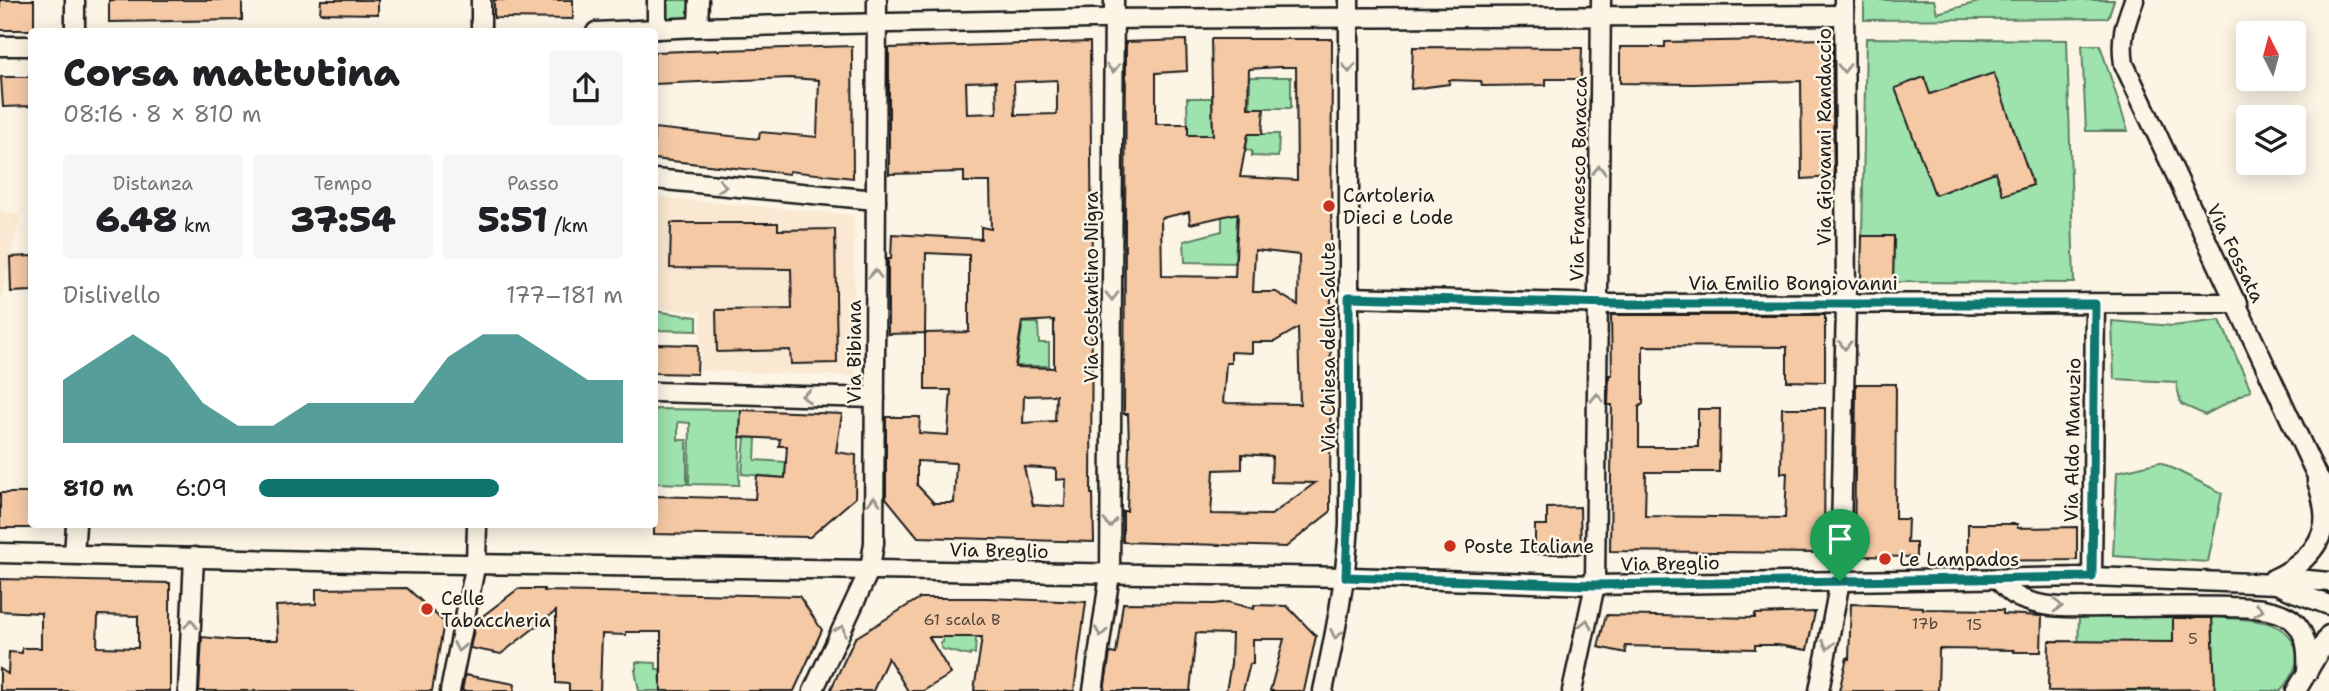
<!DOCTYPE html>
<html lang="it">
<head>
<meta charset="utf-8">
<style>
	:root { --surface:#fff; --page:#f6f6f6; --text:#202124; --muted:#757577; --accent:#0f766e }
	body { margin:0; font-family:"Shantell Sans",sans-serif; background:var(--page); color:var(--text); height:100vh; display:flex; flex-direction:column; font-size:26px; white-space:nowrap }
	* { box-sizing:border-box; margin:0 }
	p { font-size:23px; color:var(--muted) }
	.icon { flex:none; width:38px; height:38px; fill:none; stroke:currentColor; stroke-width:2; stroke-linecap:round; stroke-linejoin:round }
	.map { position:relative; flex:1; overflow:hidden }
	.details { position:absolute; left:28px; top:28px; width:630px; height:500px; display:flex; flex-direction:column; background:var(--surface); border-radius:7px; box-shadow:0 4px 18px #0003 }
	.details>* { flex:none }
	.needle { width:46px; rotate:354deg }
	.fabs { position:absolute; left:2236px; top:21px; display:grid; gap:14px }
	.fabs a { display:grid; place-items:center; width:70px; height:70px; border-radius:7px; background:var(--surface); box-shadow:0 4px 18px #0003; font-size:35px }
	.pin { position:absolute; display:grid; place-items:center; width:60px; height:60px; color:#fff; margin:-72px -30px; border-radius:50% 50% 50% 0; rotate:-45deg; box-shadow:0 0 7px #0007 }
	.pin .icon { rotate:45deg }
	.round { display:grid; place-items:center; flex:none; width:74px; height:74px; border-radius:7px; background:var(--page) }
	.overview { display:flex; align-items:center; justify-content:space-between; height:119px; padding:0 35px }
	h1 { font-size:38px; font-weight:800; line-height:52px }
	.stats { display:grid; grid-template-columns:repeat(3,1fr); gap:10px; height:119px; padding:7px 35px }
	.stats div { display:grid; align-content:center; border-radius:7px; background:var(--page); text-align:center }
	.stats b { font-size:35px; font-weight:800 }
	.stats small { font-size:19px; font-weight:400 }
	.stats p { font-size:19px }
	.chart { height:196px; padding:14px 35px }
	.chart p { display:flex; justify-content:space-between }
	.chart svg { width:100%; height:126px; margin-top:7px; fill:var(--accent); opacity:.7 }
	ul { padding:0 35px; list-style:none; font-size:23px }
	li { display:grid; grid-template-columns:112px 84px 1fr; align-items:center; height:52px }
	li i { height:18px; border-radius:9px; background:var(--accent) }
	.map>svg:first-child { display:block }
	.built { fill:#fae8d2; fill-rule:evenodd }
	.green { fill:#9ee2ad; stroke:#5d7f64; stroke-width:2 }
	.building { fill:#f6c9a5; stroke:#1c1c1c; stroke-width:2; fill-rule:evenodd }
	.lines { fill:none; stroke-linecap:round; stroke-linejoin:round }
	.minor-casing { stroke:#1c1c1c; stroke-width:23 }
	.minor { stroke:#fcf5e5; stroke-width:18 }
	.oneway { stroke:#97938b }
	.route-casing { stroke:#fff; stroke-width:14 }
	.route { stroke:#0f766e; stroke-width:9 }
	.poi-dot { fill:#c8321e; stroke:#fcf5e5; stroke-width:2.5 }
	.labels { text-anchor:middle; stroke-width:5; stroke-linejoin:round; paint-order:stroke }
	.number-label { font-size:16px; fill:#52473e }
	.street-label { font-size:19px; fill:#1c1c1c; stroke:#fcf5e5 }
	.poi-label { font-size:19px; fill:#1c1c1c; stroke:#fcf5e5; text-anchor:start }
</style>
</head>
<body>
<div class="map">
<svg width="2329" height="691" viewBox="0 0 2329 691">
	<rect width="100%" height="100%" fill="#fcf5e5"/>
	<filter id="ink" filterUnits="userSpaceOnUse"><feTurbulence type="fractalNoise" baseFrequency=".0143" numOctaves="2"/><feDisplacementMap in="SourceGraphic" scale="14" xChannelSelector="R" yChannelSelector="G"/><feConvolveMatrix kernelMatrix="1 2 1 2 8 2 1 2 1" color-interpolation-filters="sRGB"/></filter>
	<g filter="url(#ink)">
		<!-- built -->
		<g class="built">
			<path d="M654,197L854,215L855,376L700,371L701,312L655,308ZM671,223H778V269L671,268ZM835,229L837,363L791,364L790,350L717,352L716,311L792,309L790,230Z"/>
			<polygon points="0,210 20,216 0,303"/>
		</g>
		<!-- green -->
		<g class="green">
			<polygon points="657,0 699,0 698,27 657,29"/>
			<polygon points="1864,0 1934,0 1937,13 1986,0 2114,0 2108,18 1864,20"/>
			<polygon points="1866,38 2067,40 2074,283 1893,282 1894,237 1862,236"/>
			<polygon points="2082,45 2100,45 2128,131 2086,131"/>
			<rect x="1250" y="77" width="41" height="31"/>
			<polygon points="1187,98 1212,98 1213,135 1188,135"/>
			<polygon points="1248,134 1279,134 1278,157 1252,156 1252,151 1246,150"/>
			<polygon points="1238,198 1235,263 1185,262 1184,241 1222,231 1222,203"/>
			<polygon points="655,311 697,317 697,331 655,330"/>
			<polygon points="2220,320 2251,390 2205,415 2181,404 2176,382 2114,379 2112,321 2173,326"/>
			<polygon points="1023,323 1038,323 1039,343 1049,343 1049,366 1016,366"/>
			<polygon points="655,409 741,410 739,485 689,484 690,423 678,422 678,440 687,440 687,484 655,483"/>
			<polygon points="745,437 756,438 755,460 786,462 785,478 742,474"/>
			<polygon points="2160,462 2222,493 2208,562 2113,556 2117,472"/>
			<path d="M2173,614V689H2215L2212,617C2239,620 2283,615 2295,646C2297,653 2298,661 2295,667C2292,676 2286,683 2281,691H2077L2079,615Z"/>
			<polygon points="943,637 976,637 975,654 970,654 970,656 942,649 940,644 943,642"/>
			<polygon points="636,662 656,663 656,669 660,669 661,691 639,691 635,670 636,670"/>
		</g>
		<!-- building -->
		<g class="building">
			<rect x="0" y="0" width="34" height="30"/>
			<polygon points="109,0 242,0 242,20 109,22"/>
			<polygon points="321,0 378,0 378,14 320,13"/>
			<polygon points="494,0 573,0 573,19 494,18"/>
			<path d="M1211,39H1332L1330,512L1286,547L1123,542V511H1127L1129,445L1128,414H1124L1126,42L1186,40L1187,71L1156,73V124H1188V135H1213ZM1278,67H1296L1297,180L1240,177L1248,134H1262L1264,108H1248L1249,69ZM1189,212L1190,224L1238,213L1235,277L1162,276L1161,218ZM1255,250L1299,255L1298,305L1276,292H1253ZM1298,328L1300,404L1223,403L1226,363H1231V352L1252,353V342H1274ZM1242,454L1272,456L1271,482L1315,483L1271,515L1211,514L1214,470L1242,469Z"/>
			<polygon points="1832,39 1834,177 1802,179 1801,81 1693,84 1620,83 1620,47 1665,47 1665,42"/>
			<path d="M1090,42L1092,269L1091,494H1093L1094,542L918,537L886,498V417H920L919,433L948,435L951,390H925V333L888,334V259H891L892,234L981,239V227L991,229L990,182H964V172L889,174V48ZM1057,80V114L1015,115L1014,82ZM996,81L997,113L967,114L966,82ZM926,253L969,255V332L925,333ZM1054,320V368L1015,367L1022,322ZM1056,395L1055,421L1023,423L1024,396ZM917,461L956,463L954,503H934L917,485ZM1024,467L1056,469V480L1066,479L1065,507L1033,505Z"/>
			<polygon points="852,46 853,178 789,171 789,174 654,159 654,128 759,139 760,132 817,137 819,80 790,78 654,84 654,52"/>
			<polygon points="1413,47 1582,48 1581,79 1546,79 1546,85 1482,86 1481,81 1449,80 1449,84 1411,89"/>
			<polygon points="1994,73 2033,185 2003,195 1995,172 1935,195 1895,88 1924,77 1930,94"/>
			<polygon points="1,77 32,77 32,106 3,107"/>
			<polygon points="671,223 778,223 778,230 835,229 837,363 791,364 790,350 717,352 716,310 792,309 791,269 670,268"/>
			<polygon points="1862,236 1894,236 1893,282 1861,281"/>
			<polygon points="32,256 32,291 11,292 10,257"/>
			<polygon points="1611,315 1825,315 1825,382 1787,381 1787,347 1643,346 1643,404 1639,407 1639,447 1698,447 1698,409 1720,409 1719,472 1646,472 1645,516 1785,518 1787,473 1781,473 1782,408 1825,408 1824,553 1610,551 1612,405 1608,405 1609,377 1609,375 1612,375"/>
			<polygon points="654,344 698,345 697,374 654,373"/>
			<polygon points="1856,384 1896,384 1895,519 1908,519 1907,543 1916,543 1916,557 1854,556"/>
			<polygon points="741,410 842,414 836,452 856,455 855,498 810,537 654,534 654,496 755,499 757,476 785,478 787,446 779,446 780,439 740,437"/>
			<rect x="0" y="493" width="32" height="35"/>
			<polygon points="1580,507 1581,554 1535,554 1535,525 1547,525 1547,508"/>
			<polygon points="1968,524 2017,524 2017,528 2077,527 2077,560 1968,561"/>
			<path d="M0,579L170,583V691H0V669L8,674L9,652L22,653V648H41V613L0,611ZM98,615L138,616V648L97,647Z"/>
			<polygon points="407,588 444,622 432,691 199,691 202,637 234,640 278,640 276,606 316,604 316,589"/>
			<polygon points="518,589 544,589 544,591 799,596 822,630 794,691 661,691 661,632 626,632 626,635 602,634 600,691 569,691 569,684 556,683 556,611 501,654 470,648 476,621"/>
			<polygon points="920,598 986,598 1086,602 1074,691 974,691 982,637 929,637 951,674 923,691 908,691 888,658 873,691 830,691 855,638"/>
			<polygon points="1228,602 1254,609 1254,605 1287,606 1316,636 1304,691 1270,691 1284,639 1253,639 1253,664 1250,664 1243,691 1226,691 1231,664 1232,634 1196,633 1190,691 1104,691 1110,653 1116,654 1123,603 1214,604"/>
			<polygon points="1851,604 1923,607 1923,609 2003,610 2003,614 2042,616 2041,652 2014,652 2014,650 1939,649 1938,691 1839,691 1847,658 1849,659"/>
			<polygon points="1815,612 1807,650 1778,645 1755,645 1755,649 1625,646 1626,653 1598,647 1606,615 1755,618 1755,614"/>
			<polygon points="2173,618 2212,618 2215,689 2048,691 2049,641 2173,642"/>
			<polygon points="465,675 515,684 514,691 462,691"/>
		</g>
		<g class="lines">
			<defs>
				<g id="minor">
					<path d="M2134,0C2125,24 2120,38 2124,64L2316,474L2329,492"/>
					<polyline points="698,27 699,0"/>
					<polyline points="657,29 657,0"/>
					<polyline points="75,32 75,0"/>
					<polyline points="481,32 481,0"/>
					<polyline points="596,32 698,27 1092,19 1844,15"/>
					<polyline points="0,46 32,46"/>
					<polyline points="654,179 876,200"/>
					<polyline points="1349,297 1612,304 2238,303"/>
					<polyline points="654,392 875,398"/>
					<polyline points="0,553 399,563 1351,577 1595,585 2092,577 2277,584 2297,579 2329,582"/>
					<polyline points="74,554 76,525"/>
					<polyline points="2092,577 2095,304"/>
					<path d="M1998,579C2005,587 2012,595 2022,599C2049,610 2079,607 2107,607C2147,607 2188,606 2229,607C2249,608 2274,607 2291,619C2308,632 2308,653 2307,673"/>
					<path d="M2273,579C2296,569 2320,550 2324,524C2326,510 2321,494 2317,481"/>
					<polyline points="2277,584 2294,592 2329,605"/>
					<polyline points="188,691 194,557"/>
					<polyline points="450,691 476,563 477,525"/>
					<polyline points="813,691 870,569 874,543 877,0"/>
					<polyline points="1093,691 1110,574 1114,0"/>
					<path d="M1323,691C1335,635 1346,581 1349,524V0"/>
					<polyline points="1572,691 1595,585 1601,0"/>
					<polyline points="1819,691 1840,581 1846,304 1844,0"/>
					<polyline points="2296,691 2329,635"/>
				</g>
			</defs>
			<!-- minor casing -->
			<use href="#minor" class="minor-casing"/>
			<!-- minor -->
			<use href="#minor" class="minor"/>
		</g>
		<!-- one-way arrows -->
		<defs><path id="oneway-chevron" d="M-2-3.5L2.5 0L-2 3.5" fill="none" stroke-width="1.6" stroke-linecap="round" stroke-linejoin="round" transform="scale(1.75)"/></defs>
		<g class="oneway">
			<use href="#oneway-chevron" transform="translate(1113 68) rotate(90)"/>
			<use href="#oneway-chevron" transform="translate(1349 68) rotate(90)"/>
			<use href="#oneway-chevron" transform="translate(1844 68) rotate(90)"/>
			<use href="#oneway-chevron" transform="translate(1599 170) rotate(-89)"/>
			<use href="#oneway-chevron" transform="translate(722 186) rotate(6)"/>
			<use href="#oneway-chevron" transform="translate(875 274) rotate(-90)"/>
			<use href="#oneway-chevron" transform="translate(1112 296) rotate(90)"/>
			<use href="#oneway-chevron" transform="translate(1845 345) rotate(91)"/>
			<use href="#oneway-chevron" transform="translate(806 396) rotate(-178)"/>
			<use href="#oneway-chevron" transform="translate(1597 398) rotate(-89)"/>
			<use href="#oneway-chevron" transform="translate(874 501) rotate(-90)"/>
			<use href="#oneway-chevron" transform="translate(1110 523) rotate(90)"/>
			<use href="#oneway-chevron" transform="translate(2058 606) rotate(3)"/>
			<use href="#oneway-chevron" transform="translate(2259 610) rotate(7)"/>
			<use href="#oneway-chevron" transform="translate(191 624) rotate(-87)"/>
			<use href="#oneway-chevron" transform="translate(1586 624) rotate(-78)"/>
			<use href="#oneway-chevron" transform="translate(841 630) rotate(-65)"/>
			<use href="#oneway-chevron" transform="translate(1101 632) rotate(98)"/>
			<use href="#oneway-chevron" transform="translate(1336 634) rotate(102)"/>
			<use href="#oneway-chevron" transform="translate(1828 645) rotate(101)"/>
			<use href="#oneway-chevron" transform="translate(459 647) rotate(102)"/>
		</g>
	</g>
	<g class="lines" filter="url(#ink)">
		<defs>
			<polygon id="route" points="1349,297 1612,304 2095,304 2092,577 1595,585 1346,577 1350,471"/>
		</defs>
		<!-- route casing -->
		<use href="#route" class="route-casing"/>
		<!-- route -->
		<use href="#route" class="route"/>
	</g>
	<!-- markers -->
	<g class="poi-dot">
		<circle cx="1329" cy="206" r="7"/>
		<circle cx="1450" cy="546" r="7"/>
		<circle cx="1885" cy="559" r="7"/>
		<circle cx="427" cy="609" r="7"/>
	</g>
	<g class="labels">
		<!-- number labels -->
		<g class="number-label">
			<text x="962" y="625">61 scala B</text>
			<text x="1925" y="629">17b</text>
			<text x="1974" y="630">15</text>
			<text x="2193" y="644">5</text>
		</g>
		<!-- street labels -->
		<g class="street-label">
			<text transform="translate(1824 137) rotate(-90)" y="7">Via Giovanni Randaccio</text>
			<text transform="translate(1578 179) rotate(-89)" y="7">Via Francesco Baracca</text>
			<text transform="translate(2236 253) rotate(64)" y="7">Via Fossata</text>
			<text x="1793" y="290">Via Emilio Bongiovanni</text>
			<text transform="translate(1091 287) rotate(-90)" y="7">Via Costantino Nigra</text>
			<text transform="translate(1328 347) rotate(-90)" y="7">Via Chiesa della Salute</text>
			<text transform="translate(854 352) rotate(-90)" y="7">Via Bibiana</text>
			<text transform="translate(2072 440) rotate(-89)" y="7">Via Aldo Manuzio</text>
			<text transform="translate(999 550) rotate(1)" y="7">Via Breglio</text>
			<text transform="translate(1670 563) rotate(-1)" y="7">Via Breglio</text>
		</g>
		<!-- poi labels -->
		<g class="poi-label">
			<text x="1343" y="202">Cartoleria<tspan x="1343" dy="22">Dieci e Lode</tspan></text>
			<text x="1464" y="553">Poste Italiane</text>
			<text x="1899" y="566">Le Lampados</text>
			<text x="441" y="605">Celle<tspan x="441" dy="22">Tabaccheria</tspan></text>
		</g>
	</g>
</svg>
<div class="fabs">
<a><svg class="needle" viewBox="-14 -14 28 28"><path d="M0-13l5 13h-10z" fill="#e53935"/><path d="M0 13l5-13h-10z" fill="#757577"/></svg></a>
<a><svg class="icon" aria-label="layers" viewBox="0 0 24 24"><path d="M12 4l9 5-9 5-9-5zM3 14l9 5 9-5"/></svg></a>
</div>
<div class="pin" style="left:1840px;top:581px;background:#1e9e55"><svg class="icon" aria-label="arrive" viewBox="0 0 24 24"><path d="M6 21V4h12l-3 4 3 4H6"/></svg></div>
<section class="details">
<div class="overview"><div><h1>Corsa mattutina</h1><p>08:16 · 8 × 810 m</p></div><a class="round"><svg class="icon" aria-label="share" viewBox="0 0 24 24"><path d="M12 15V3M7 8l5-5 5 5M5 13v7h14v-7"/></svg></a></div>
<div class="stats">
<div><p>Distanza</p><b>6.48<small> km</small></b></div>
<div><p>Tempo</p><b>37:54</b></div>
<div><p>Passo</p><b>5:51<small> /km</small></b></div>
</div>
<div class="chart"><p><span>Dislivello</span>177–181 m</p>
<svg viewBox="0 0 160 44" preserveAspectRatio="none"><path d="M0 44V22L10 14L20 6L30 14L40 30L50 38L60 38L70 30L80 30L90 30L100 30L110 14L120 6L130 6L140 14L150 22L160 22V44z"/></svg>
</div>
<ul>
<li><b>810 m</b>6:09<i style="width:66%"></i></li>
</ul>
</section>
</div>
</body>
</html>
